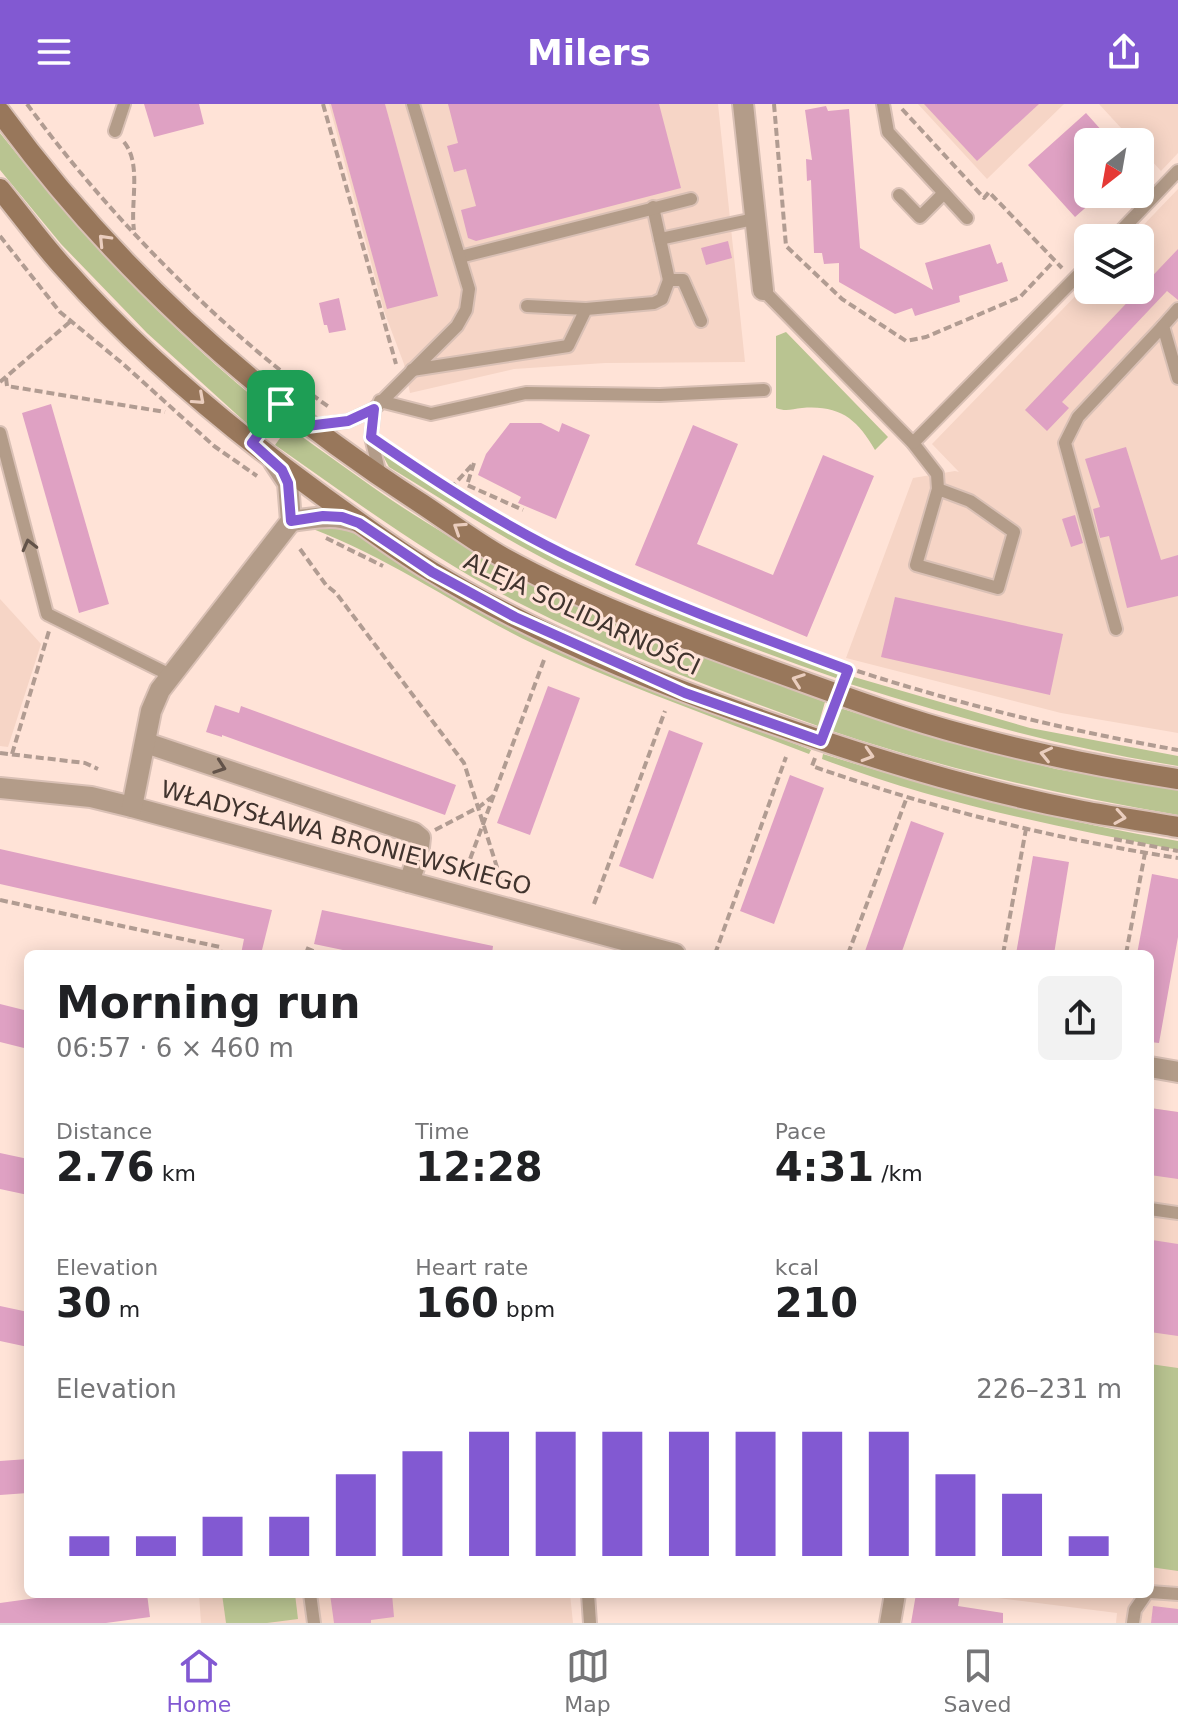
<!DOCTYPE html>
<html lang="en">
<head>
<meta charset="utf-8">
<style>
	:root { --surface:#fff; --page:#f2f2f2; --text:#202124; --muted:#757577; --line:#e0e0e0; --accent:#8259d2 }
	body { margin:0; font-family:"DejaVu Sans",sans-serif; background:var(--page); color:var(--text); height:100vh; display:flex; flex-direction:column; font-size:30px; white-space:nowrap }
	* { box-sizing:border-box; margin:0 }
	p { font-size:26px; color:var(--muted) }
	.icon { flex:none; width:44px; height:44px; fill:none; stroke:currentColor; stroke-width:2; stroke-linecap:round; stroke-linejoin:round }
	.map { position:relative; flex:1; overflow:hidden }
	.panel { position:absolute; left:24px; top:846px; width:1130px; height:648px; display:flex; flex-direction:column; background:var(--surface); border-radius:12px; box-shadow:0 4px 20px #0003 }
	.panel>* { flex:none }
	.needle { width:52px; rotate:211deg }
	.fabs { position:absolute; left:1074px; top:24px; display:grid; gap:16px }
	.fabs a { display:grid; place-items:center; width:80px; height:80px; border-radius:12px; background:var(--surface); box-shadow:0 4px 20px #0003; font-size:40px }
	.pin { position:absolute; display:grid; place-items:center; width:68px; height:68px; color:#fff; margin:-34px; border-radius:16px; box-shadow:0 4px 12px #0006 }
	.round { display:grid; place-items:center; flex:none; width:84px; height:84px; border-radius:12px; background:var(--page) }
	.head { display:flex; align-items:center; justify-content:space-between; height:136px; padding:0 32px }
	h1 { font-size:44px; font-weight:700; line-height:60px }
	.metrics { display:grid; grid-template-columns:repeat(3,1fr); gap:12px; height:136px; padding:8px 32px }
	.metrics div { display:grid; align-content:center }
	.metrics b { font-size:40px; font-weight:700 }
	.metrics small { font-size:22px; font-weight:400 }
	.metrics p { font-size:22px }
	.chart { height:224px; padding:16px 32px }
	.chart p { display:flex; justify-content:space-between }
	.chart svg { width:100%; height:144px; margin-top:8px; stroke:var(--accent); stroke-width:6 }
	header { display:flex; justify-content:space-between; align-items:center; height:104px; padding:0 32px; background:var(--accent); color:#fff; font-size:36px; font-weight:700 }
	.dock { display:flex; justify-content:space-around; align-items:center; height:112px; border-top:2px solid var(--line); background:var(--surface); font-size:22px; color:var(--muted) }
	.dock a { display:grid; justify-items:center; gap:4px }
	.dock .current { color:var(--accent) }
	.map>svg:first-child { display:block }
	.built { fill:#f6d5c6 }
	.green { fill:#b9c491 }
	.building { fill:#dfa1c3 }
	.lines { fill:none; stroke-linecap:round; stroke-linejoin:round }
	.service-casing { stroke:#d9c0b5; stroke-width:16 }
	.minor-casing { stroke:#d9c0b5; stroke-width:24 }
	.secondary-casing { stroke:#d9c0b5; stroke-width:24 }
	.path { stroke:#b19c92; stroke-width:4; stroke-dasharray:8 4; stroke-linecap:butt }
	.service { stroke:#b39c89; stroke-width:12 }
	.minor { stroke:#b39c89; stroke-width:20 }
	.secondary { stroke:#98775b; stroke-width:20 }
	.oneway { stroke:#eacdbe }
	.oneway2 { stroke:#635349 }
	.route-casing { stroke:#fff; stroke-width:16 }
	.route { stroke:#8259d2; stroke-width:10 }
	.labels { text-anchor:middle; stroke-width:6; stroke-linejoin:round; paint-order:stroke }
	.street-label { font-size:24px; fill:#41342e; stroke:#ffe3d7 }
</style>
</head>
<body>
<header><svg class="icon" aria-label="menu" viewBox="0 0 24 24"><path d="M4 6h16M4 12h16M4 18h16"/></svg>Milers<svg class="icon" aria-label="share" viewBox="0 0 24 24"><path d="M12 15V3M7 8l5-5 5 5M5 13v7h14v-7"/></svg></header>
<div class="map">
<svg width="1178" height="1519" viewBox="0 0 1178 1519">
	<rect width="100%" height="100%" fill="#ffe3d7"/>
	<!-- built -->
	<g class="built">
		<polygon points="329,0 718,0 745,258 605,259 514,265 410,289 404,260 384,207"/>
		<polygon points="918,0 1064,0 987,75"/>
		<polygon points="1099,0 1178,0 1178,49 1161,67 1140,44 1140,38 1134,38"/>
		<polygon points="1178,85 1178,629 1061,609 846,554 913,374 955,367 959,368 932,340 1088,179 1088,186 1140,186 1140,134 1131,134"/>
		<polygon points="0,495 41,540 8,643 0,642"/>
		<polygon points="1150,1004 1178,1008 1178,1519 1116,1519 1117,1509 990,1493 990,1490 1150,1490"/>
		<polygon points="199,1490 570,1490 573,1519 201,1519"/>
	</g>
	<!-- green -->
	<g class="green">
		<path d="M0,29C80,131 169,225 269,306L255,327L147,229L61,140L0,66Z"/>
		<path d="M786,228L888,333L875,346C857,315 840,301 802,304C792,305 786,308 776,304V232Z"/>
		<path d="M288,323C333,354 377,388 424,417C548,496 688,546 825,598L818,622C718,586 620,550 525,502C436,457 356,398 275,341Z"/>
		<path d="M382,350L553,450L701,515L839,568L836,574C742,541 648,506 558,462C500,433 445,397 389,363Z"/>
		<path d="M325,422L352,428L455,493L525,529L617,572L811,646L809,650C718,615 625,582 536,541C460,505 392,455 313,425Z"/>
		<path d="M854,573L1030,624L1178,652V662C1066,644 958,614 850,580Z"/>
		<path d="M840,604L939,635L1056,665L1178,686V711C1060,691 945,665 832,627Z"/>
		<path d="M823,650C942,687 1055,716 1178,737V746C1057,723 938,699 822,655Z"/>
		<polygon points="1150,1260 1178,1264 1178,1467 1150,1463"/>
		<polygon points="222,1490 295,1490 298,1515 267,1519 226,1519"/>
	</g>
	<!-- building -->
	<g class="building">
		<polygon points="144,0 199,0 204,20 154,33"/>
		<polygon points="331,0 385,0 438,192 387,205"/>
		<polygon points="448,0 659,0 681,84 476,137 468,134 461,106 476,102 466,65 454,68 447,42 458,39"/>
		<polygon points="924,0 1039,0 977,57"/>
		<polygon points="826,2 828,7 849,5 860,144 933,186 925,159 990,140 997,160 1002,158 1008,177 959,192 960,198 915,212 912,204 895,210 839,178 839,159 824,160 822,149 814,149 811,76 807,77 806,55 812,56 805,6"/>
		<polygon points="1086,9 1112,38 1088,38 1088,90 1101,90 1075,113 1028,61"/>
		<polygon points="728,137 732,154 706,161 701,144"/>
		<polygon points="1178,145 1178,196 1167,187 1062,298 1069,304 1047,327 1025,306"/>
		<polygon points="339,194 346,226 329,229 327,221 324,221 319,199"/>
		<polygon points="51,300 109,500 79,509 22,309"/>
		<polygon points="510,319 541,319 559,328 562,319 590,331 556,415 518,399 521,393 478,371 486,350"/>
		<polygon points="693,321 738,340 697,440 773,471 823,351 874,372 807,533 635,461"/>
		<polygon points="1126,343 1161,456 1178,451 1178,492 1127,504 1109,432 1100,434 1093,405 1100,403 1085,355"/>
		<polygon points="1075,411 1083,439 1071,443 1062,415"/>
		<polygon points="895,493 1063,530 1050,591 881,553"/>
		<polygon points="548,582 580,594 530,731 497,719"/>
		<polygon points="215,601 239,609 241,602 456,681 445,711 222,631 222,633 206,628"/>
		<polygon points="669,626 703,639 653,775 619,762"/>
		<polygon points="790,671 824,684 774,820 740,807"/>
		<polygon points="911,717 944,729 901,850 864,850"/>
		<polygon points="0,745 272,806 261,850 241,850 244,835 0,780"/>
		<polygon points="1033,752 1069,758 1054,850 1016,850"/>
		<polygon points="1152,770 1178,775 1178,833 1159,939 1150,938 1150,850 1137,850"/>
		<polygon points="322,806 493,842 492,850 362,850 314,840"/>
		<polygon points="0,900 28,907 28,945 0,938"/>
		<polygon points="1150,1004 1178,1008 1178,1075 1150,1071"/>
		<polygon points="0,1049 28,1055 28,1091 0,1085"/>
		<polygon points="1152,1136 1178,1140 1178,1232 1150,1228"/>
		<polygon points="0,1202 28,1208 28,1243 0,1237"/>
		<polygon points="28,1355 28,1389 0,1391 0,1357"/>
		<polygon points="65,1490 147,1490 150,1513 106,1519 0,1519 0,1499"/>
		<polygon points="330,1490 392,1490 394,1513 371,1516 371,1519 334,1519"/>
		<polygon points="916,1490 960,1490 958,1502 1003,1509 1003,1519 911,1519"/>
		<polygon points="1153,1502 1178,1505 1178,1519 1151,1519"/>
	</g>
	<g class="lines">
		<defs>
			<g id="service">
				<polyline points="883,0 888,28 967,114"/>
				<polyline points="115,27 124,0"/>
				<polyline points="899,91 920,113 944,89"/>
				<polyline points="653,103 669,176 683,176 701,217"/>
				<polyline points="1114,134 1178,67"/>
				<polyline points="660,135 754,115"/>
				<polyline points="460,153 691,95"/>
				<polyline points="763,186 913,339 937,370 938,385 916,461 998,484 1014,428 970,397 938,385"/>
				<polyline points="527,202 586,205"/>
				<polyline points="1178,205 1163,222 1178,274"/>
				<polyline points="412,266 568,242 586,205 654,199 662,195 669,176"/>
				<polyline points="380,297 431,310 526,289 660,291 764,286"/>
				<polyline points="374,305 371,333 380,371"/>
				<polyline points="311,322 348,317 374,305 457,222 466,206 469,185 413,0"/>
				<polyline points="0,329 47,510 170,571"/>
				<polyline points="913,339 1088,161"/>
				<polyline points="1116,525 1065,339 1078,313 1163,222"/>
				<polyline points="1150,1105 1178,1109"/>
				<polyline points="1150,1488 1178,1490"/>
				<polyline points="310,1490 314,1519"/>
				<polyline points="588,1490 590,1519"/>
				<polyline points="1133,1519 1135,1506 1146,1490"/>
			</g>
			<g id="minor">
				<polyline points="743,0 763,186"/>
				<path d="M291,417C316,414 333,409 357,418"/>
				<polyline points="146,639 414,729 420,734 418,752 409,778"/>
				<polyline points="0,684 91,693 132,703 675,850"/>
				<polyline points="132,703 151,607 160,586 291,417 288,379 274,358"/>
				<polyline points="1150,963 1178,968"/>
				<polyline points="890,1519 895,1490"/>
			</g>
			<g id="secondary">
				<path d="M0,8C115,166 259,295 422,400C449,418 476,438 504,454C584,498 669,529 754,560C824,585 894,612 966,631C1036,650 1107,664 1178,675"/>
				<path d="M0,85C22,112 42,140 65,165C141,251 231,326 324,393C359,418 394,445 431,467C529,527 637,572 745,610C855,649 968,685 1083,707C1114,713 1146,717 1178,723"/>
			</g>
		</defs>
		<!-- service casing -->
		<use href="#service" class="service-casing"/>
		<!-- minor casing -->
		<use href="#minor" class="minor-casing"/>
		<!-- secondary casing -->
		<use href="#secondary" class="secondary-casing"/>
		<!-- path -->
		<g class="path">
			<path d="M27,0C106,109 220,226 329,303"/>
			<polyline points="323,0 396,260"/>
			<polyline points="774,0 786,142 842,195 906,237 926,233 1020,193 1054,157"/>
			<polyline points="902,5 984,94 989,88 1062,164"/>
			<path d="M124,38C142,60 130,99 134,126"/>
			<polyline points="0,132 60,208 122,259 214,342 257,372"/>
			<polyline points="6,274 7,282 165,308"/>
			<polyline points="0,278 71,217"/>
			<path d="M392,348C499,422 615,477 736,524C881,580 1025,619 1178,646"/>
			<polyline points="474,359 467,381 523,406"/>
			<polyline points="450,385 472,361"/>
			<polyline points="326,434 383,462"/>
			<polyline points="300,445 326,481 336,489 464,659 501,776"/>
			<polyline points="0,649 85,659 98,665"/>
			<polyline points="12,650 49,527"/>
			<path d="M815,654L812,662C931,704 1054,735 1178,754"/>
			<polyline points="435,726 479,703 493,692"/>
			<polyline points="1114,735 1178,747"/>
			<polyline points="466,766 544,556"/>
			<polyline points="0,796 220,843 221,850"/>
			<polyline points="594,800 665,607"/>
			<polyline points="306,844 320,850"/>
			<polyline points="715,850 786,653"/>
			<polyline points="848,850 907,693"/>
			<polyline points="1003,850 1026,725"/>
			<polyline points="1126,850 1145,749"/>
		</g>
		<!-- service -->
		<use href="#service" class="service"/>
		<!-- minor -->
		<use href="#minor" class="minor"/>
		<!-- secondary -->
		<use href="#secondary" class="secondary"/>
	</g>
	<!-- one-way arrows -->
	<defs><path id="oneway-chevron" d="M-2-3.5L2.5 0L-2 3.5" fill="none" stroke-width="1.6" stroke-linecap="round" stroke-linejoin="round" transform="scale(2)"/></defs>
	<g class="oneway">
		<use href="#oneway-chevron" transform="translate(104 136) rotate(-134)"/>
		<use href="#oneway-chevron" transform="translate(199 295) rotate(42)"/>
		<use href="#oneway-chevron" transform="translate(459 424) rotate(-147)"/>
		<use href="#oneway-chevron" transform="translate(798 576) rotate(-160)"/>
		<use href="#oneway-chevron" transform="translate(1046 650) rotate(-167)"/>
		<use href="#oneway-chevron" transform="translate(868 651) rotate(17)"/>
		<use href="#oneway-chevron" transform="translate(1120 713) rotate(9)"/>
	</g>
	<g class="oneway2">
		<use href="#oneway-chevron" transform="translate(29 441) rotate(-104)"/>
		<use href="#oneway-chevron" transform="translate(220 663) rotate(19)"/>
	</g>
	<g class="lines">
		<defs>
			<path id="route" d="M281,300L307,322L348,317L374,305L371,333C439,380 510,426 586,461C671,501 760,533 848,566L821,637L685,589L515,513L432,468L359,419L342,413L323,412L291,417L288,379L282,366L252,339Z"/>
		</defs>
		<!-- route casing -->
		<use href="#route" class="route-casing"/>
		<!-- route -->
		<use href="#route" class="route"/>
	</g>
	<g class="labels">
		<!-- street labels -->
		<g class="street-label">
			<text transform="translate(582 510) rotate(25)" y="8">ALEJA SOLIDARNOŚCI</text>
			<text transform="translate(346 734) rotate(15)" y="8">WŁADYSŁAWA BRONIEWSKIEGO</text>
		</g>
	</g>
</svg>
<div class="fabs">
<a><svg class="needle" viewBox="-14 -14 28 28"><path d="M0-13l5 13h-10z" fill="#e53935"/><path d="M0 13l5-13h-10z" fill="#757577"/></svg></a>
<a><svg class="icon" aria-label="layers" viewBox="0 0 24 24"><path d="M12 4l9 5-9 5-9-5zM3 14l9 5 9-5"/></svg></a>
</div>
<div class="pin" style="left:281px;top:300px;background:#1e9e55"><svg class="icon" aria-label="arrive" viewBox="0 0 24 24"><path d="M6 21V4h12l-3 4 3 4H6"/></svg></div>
<section class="panel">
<div class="head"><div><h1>Morning run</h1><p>06:57 · 6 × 460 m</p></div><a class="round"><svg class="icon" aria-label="share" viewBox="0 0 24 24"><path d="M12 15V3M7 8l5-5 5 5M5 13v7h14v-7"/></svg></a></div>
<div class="metrics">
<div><p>Distance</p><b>2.76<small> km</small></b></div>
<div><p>Time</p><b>12:28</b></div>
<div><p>Pace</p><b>4:31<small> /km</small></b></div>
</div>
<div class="metrics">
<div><p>Elevation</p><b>30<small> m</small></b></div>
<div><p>Heart rate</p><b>160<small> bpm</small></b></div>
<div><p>kcal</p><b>210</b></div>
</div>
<div class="chart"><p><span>Elevation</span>226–231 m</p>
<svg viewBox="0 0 160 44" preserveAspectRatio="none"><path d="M5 44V38M15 44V38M25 44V32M35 44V32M45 44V19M55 44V12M65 44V6M75 44V6M85 44V6M95 44V6M105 44V6M115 44V6M125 44V6M135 44V19M145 44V25M155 44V38"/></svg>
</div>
</section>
</div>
<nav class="dock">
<a class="current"><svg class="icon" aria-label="home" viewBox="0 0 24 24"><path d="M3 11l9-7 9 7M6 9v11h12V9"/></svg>Home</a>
<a><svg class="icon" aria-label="map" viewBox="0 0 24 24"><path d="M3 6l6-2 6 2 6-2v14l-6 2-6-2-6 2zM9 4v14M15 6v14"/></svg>Map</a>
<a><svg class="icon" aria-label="saved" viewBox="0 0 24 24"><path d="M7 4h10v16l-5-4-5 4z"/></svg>Saved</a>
</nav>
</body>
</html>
